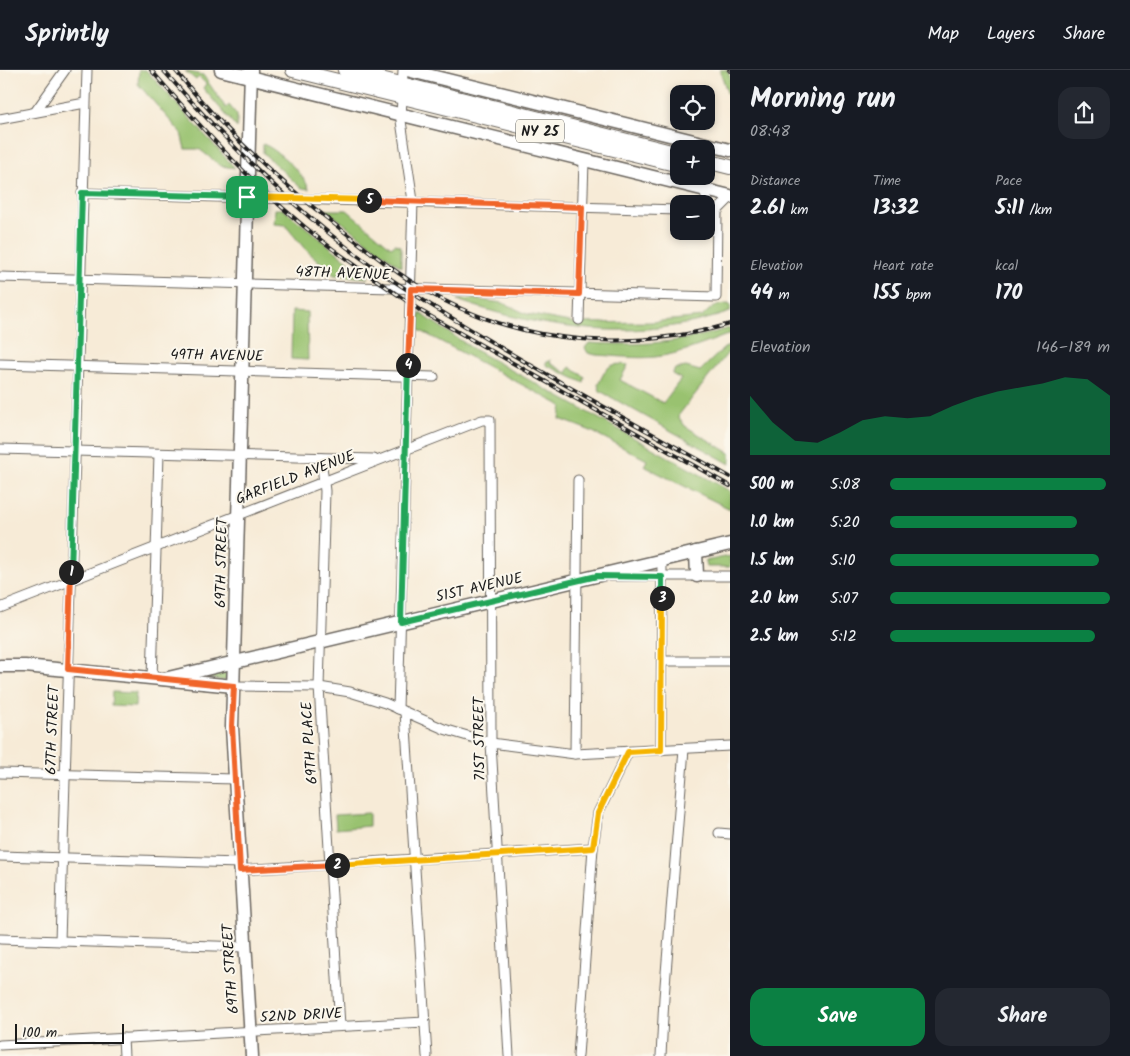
<!DOCTYPE html>
<html lang="en">
<head>
<meta charset="utf-8">
<style>
	:root { --surface:#171b24; --page:#242831; --text:#f1f3f6; --muted:#9ea1a6; --line:#363941; --accent:#0b8043 }
	body { margin:0; font-family:Kalam,sans-serif; background:var(--page); color:var(--text); height:100vh; display:flex; flex-direction:column; font-size:19px; white-space:nowrap }
	* { box-sizing:border-box; margin:0 }
	p { font-size:16px; color:var(--muted) }
	.icon { flex:none; width:28px; height:28px; fill:none; stroke:currentColor; stroke-width:2; stroke-linecap:round; stroke-linejoin:round }
	.map { position:relative; flex:1; overflow:hidden }
	.drawer { display:flex; flex-direction:column; background:var(--surface); width:400px }
	.drawer>* { flex:none }
	.fabs { position:absolute; left:670px; top:15px; display:grid; gap:10px }
	.fabs a { display:grid; place-items:center; width:45px; height:45px; border-radius:10px; background:var(--surface); box-shadow:0 2px 8px #0003; font-size:25px }
	.scale { position:absolute; left:15px; bottom:12px; width:109px; box-sizing:border-box; padding-left:5px; border:2px solid #1c1c1c; border-top:0; font-size:14px; line-height:18px; white-space:nowrap; color:#1c1c1c; -webkit-text-stroke:4px #fbf7ec; paint-order:stroke }
	.pin { position:absolute; display:grid; place-items:center; width:42px; height:42px; color:#fff; margin:-21px; border-radius:10px; box-shadow:0 2px 8px #0006 }
	.km { position:absolute; width:25px; height:25px; margin:-12px; border-radius:50%; background:#222; color:#fff; font-size:14px; line-height:25px; text-align:center }
	.round { display:grid; place-items:center; flex:none; width:52px; height:52px; border-radius:15px; background:var(--page) }
	.headline { display:flex; align-items:center; justify-content:space-between; height:85px; padding:0 20px }
	h1 { font-size:28px; font-weight:700; line-height:38px }
	.stats { display:grid; grid-template-columns:repeat(3,1fr); gap:8px; height:85px; padding:5px 20px }
	.stats div { display:grid; align-content:center }
	.stats b { font-size:21px; font-weight:700 }
	.stats small { font-size:14px; font-weight:400 }
	.stats p { font-size:14px }
	.chart { height:140px; padding:10px 20px }
	.chart p { display:flex; justify-content:space-between }
	.chart svg { width:100%; height:90px; margin-top:5px; fill:var(--accent); opacity:.7 }
	.primary-button { display:flex; gap:10px; margin-top:auto; padding:10px 20px }
	.primary-button a { flex:1; height:58px; border-radius:15px; background:var(--accent); color:#fff; font-size:20px; font-weight:700; line-height:58px; text-align:center }
	.primary-button a+a { background:var(--page); color:var(--text) }
	ul { padding:0 20px; list-style:none; font-size:16px }
	li { display:grid; grid-template-columns:80px 60px 1fr; align-items:center; height:38px }
	li i { height:12px; border-radius:6px; background:var(--accent) }
	header { display:flex; align-items:center; gap:30px; box-sizing:border-box; height:70px; padding:0 25px; background:var(--surface); border-bottom:1px solid var(--line) }
	header strong { font-size:24px }
	nav { display:flex; gap:28px; margin-inline-start:auto; font-size:18px }
	main { display:flex; flex:1; min-height:0 }
	.map>svg:first-child { display:block }
	.green { fill:#99c26f; stroke:#5a6f46 }
	.lines { fill:none; stroke-linecap:round; stroke-linejoin:round }
	.street-casing { stroke:#69645d; stroke-width:11 }
	.secondary-casing { stroke:#69645d; stroke-width:15 }
	.primary-casing { stroke:#69645d; stroke-width:16 }
	.street { stroke:#fff; stroke-width:9 }
	.secondary { stroke:#fff; stroke-width:12 }
	.primary { stroke:#fff; stroke-width:14 }
	.rail-casing { stroke:#1c1c1c; stroke-width:4 }
	.rail { stroke:#fbf7ec; stroke-width:2; stroke-dasharray:5.5; stroke-linecap:butt }
	.split-1-casing { stroke:#fff; stroke-width:10 }
	.split-2-casing { stroke:#fff; stroke-width:10 }
	.split-3-casing { stroke:#fff; stroke-width:10 }
	.split-4-casing { stroke:#fff; stroke-width:10 }
	.split-5-casing { stroke:#fff; stroke-width:10 }
	.split-6-casing { stroke:#fff; stroke-width:10 }
	.split-1 { stroke:#22a559; stroke-width:6 }
	.split-2 { stroke:#f0652b; stroke-width:6 }
	.split-3 { stroke:#f5b400; stroke-width:6 }
	.split-4 { stroke:#22a559; stroke-width:6 }
	.split-5 { stroke:#f0652b; stroke-width:6 }
	.split-6 { stroke:#f5b400; stroke-width:6 }
	.labels { text-anchor:middle; stroke-width:4; stroke-linejoin:round; paint-order:stroke }
	.shield { fill:#fbf7ec; stroke:#5f5e5a; stroke-width:1 }
	.shield-label { font-size:14px; font-weight:bold; fill:#1c1c1c }
	.street-label { font-size:15px; fill:#1c1c1c; stroke:#fbf7ec }
</style>
</head>
<body>
<header>
<strong>Sprintly</strong>
<nav><a>Map</a><a>Layers</a><a>Share</a></nav>
</header>
<main>
<div class="map">
<svg width="730" height="986" viewBox="0 0 730 986">
	<rect width="100%" height="100%" fill="#fbf7ec"/>
	<filter id="ink" filterUnits="userSpaceOnUse"><feTurbulence type="fractalNoise" baseFrequency=".02" numOctaves="2"/><feDisplacementMap in="SourceGraphic" scale="10" xChannelSelector="R" yChannelSelector="G"/><feConvolveMatrix kernelMatrix="1 2 1 2 8 2 1 2 1" color-interpolation-filters="sRGB"/></filter>
	<filter id="wash" filterUnits="userSpaceOnUse"><feTurbulence type="fractalNoise" baseFrequency=".0096" numOctaves="4" result="noise"/><feDisplacementMap in="SourceGraphic" scale="20" xChannelSelector="R" yChannelSelector="G"/><feGaussianBlur stdDeviation="1.12" result="paint"/><feColorMatrix in="noise" values="0 0 0 0 0 0 0 0 0 0 0 0 0 0 0 0 0 1.4 0 .05"/><feComposite in="paint" operator="in"/></filter>
	<g filter="url(#wash)">
		<rect width="100%" height="100%" fill="#f7ebd7"/>
		<!-- green -->
		<g class="green">
			<polygon points="139,0 146,0 235,98 221,96 199,79 185,79 181,63 138,14"/>
			<polygon points="720,0 727,0 730,7 730,32"/>
			<polygon points="185,1 203,5 226,38 229,35 237,45 237,58 203,18 206,14 199,7 196,10"/>
			<path d="M263,74C277,79 305,105 309,119L301,118L263,83Z"/>
			<polygon points="275,139 283,139 369,208 334,205 305,179 285,155 274,154"/>
			<polygon points="326,140 347,140 391,177 395,174 401,176 401,197"/>
			<path d="M473,229L503,233L527,244L575,253L652,252L702,247C711,237 717,234 730,234V242C640,273 545,261 457,230Z"/>
			<polygon points="292,241 307,242 308,290 291,289"/>
			<polygon points="420,243 475,280 730,421 730,439 644,396 647,390 591,361 560,349 562,336 419,260"/>
			<path d="M730,258V264C706,273 681,284 655,287C636,289 615,286 596,285L588,283L585,278L589,273C642,276 679,273 730,258Z"/>
			<path d="M730,276V280L678,346L685,356L730,383V394L600,321L598,315C606,298 608,292 628,295L620,310L663,333L681,309L672,304L675,299L686,297L700,301L724,278Z"/>
			<polygon points="551,290 550,293 567,303 570,297 585,307 584,313 546,295 546,292"/>
			<polygon points="730,486 730,497 706,497 705,491"/>
			<polygon points="227,600 226,611 200,607"/>
			<polygon points="112,622 136,623 135,637 111,636"/>
			<polygon points="369,743 369,756 336,759 335,745"/>
		</g>
	</g>
	<g filter="url(#ink)">
		<g class="lines">
			<defs>
				<g id="street">
					<polyline points="35,42 65,0"/>
					<polyline points="0,49 85,33"/>
					<polyline points="704,120 711,141"/>
					<polyline points="82,123 679,140"/>
					<polyline points="0,207 716,227 717,141 730,128"/>
					<polyline points="579,250 584,91"/>
					<polyline points="0,294 434,307"/>
					<polyline points="0,379 374,389"/>
					<polyline points="321,388 325,421 319,617 340,956"/>
					<polyline points="610,506 730,506"/>
					<polyline points="0,538 482,350 490,350 491,673 509,986"/>
					<polyline points="662,591 730,591"/>
					<polyline points="152,609 159,384"/>
					<polyline points="234,616 319,617 350,622 385,633 444,659 491,673 575,684 730,676"/>
					<polyline points="398,639 413,131 401,51 403,0"/>
					<polyline points="405,642 427,986"/>
					<polyline points="661,680 662,490"/>
					<polyline points="575,684 578,410"/>
					<polyline points="0,703 235,709"/>
					<polyline points="719,763 730,764"/>
					<polyline points="0,786 240,793"/>
					<polyline points="240,800 593,778"/>
					<polyline points="0,869 245,877"/>
					<polyline points="60,871 87,0"/>
					<polyline points="123,968 124,986"/>
					<polyline points="0,975 425,952"/>
					<polyline points="578,986 593,778 598,743 628,682"/>
					<polyline points="661,986 664,928 684,679"/>
				</g>
				<g id="secondary">
					<polyline points="221,0 730,126"/>
					<polyline points="251,0 232,657 252,986"/>
					<polyline points="407,0 730,80"/>
					<polyline points="696,482 697,506"/>
					<polyline points="0,596 25,596 234,616"/>
					<polyline points="164,609 730,474"/>
				</g>
				<g id="primary">
					<polyline points="293,0 679,95"/>
					<polyline points="345,0 679,84"/>
					<polyline points="706,91 730,97"/>
				</g>
			</defs>
			<!-- street casing -->
			<use href="#street" class="street-casing"/>
			<!-- secondary casing -->
			<use href="#secondary" class="secondary-casing"/>
			<!-- primary casing -->
			<use href="#primary" class="primary-casing"/>
			<!-- street -->
			<use href="#street" class="street"/>
			<!-- secondary -->
			<use href="#secondary" class="secondary"/>
			<!-- primary -->
			<use href="#primary" class="primary"/>
			<defs>
				<g id="rail">
					<path d="M151,0C203,60 258,121 321,170C353,195 387,217 421,241L730,416"/>
					<path d="M163,0C215,59 269,115 330,164C384,208 443,243 503,279C578,323 654,365 730,407"/>
					<path d="M175,0C222,59 279,111 338,157C372,183 405,211 443,230C532,276 635,281 730,254"/>
					<polyline points="729,0 730,1"/>
				</g>
			</defs>
			<!-- rail casing -->
			<use href="#rail" class="rail-casing"/>
			<!-- rail -->
			<use href="#rail" class="rail"/>
		</g>
	</g>
	<g class="lines" filter="url(#ink)">
		<defs>
			<polyline id="split-1" points="71,502 82,123 247,127"/>
			<polyline id="split-2" points="71,502 68,599 234,616 232,656 240,800 337,795"/>
			<polyline id="split-3" points="337,795 593,778 598,743 628,682 661,680 662,528"/>
			<polyline id="split-4" points="408,295 401,552 597,506 662,507 662,528"/>
			<polyline id="split-5" points="369,130 582,137 579,224 411,219 408,295"/>
			<polyline id="split-6" points="247,127 369,130"/>
		</defs>
		<!-- split-1 casing -->
		<use href="#split-1" class="split-1-casing"/>
		<!-- split-2 casing -->
		<use href="#split-2" class="split-2-casing"/>
		<!-- split-3 casing -->
		<use href="#split-3" class="split-3-casing"/>
		<!-- split-4 casing -->
		<use href="#split-4" class="split-4-casing"/>
		<!-- split-5 casing -->
		<use href="#split-5" class="split-5-casing"/>
		<!-- split-6 casing -->
		<use href="#split-6" class="split-6-casing"/>
		<!-- split-1 -->
		<use href="#split-1" class="split-1"/>
		<!-- split-2 -->
		<use href="#split-2" class="split-2"/>
		<!-- split-3 -->
		<use href="#split-3" class="split-3"/>
		<!-- split-4 -->
		<use href="#split-4" class="split-4"/>
		<!-- split-5 -->
		<use href="#split-5" class="split-5"/>
		<!-- split-6 -->
		<use href="#split-6" class="split-6"/>
	</g>
	<g class="labels">
		<!-- shield labels -->
		<rect class="shield" x="516" y="49.5" width="48" height="23" rx="4"/>
		<g class="shield-label">
			<text x="540" y="66">NY 25</text>
		</g>
		<!-- street labels -->
		<g class="street-label">
			<text transform="translate(343 203) rotate(2)" y="5">48TH AVENUE</text>
			<text transform="translate(217 285) rotate(1)" y="5">49TH AVENUE</text>
			<text transform="translate(295 407) rotate(-21)" y="5">GARFIELD AVENUE</text>
			<text transform="translate(221 493) rotate(-89)" y="5">69TH STREET</text>
			<text transform="translate(479 517) rotate(-13)" y="5">51ST AVENUE</text>
			<text transform="translate(52 660) rotate(-88)" y="5">67TH STREET</text>
			<text transform="translate(479 669) rotate(-91)" y="5">71ST STREET</text>
			<text transform="translate(309 673) rotate(-94)" y="5">69TH PLACE</text>
			<text transform="translate(230 899) rotate(-94)" y="5">69TH STREET</text>
			<text transform="translate(301 945) rotate(-3)" y="5">52ND DRIVE</text>
		</g>
	</g>
</svg>
<div class="fabs">
<a><svg class="icon" aria-label="locate" viewBox="0 0 24 24"><circle cx="12" cy="12" r="6"/><path d="M12 2v4M12 18v4M2 12h4M18 12h4"/></svg></a>
<a>+</a>
<a>−</a>
</div>
<div class="scale">100 m</div>
<div class="pin" style="left:247px;top:127px;background:#1e9e55"><svg class="icon" aria-label="arrive" viewBox="0 0 24 24"><path d="M6 21V4h12l-3 4 3 4H6"/></svg></div>
<b class="km" style="left:71px;top:502px">1</b>
<b class="km" style="left:337px;top:795px">2</b>
<b class="km" style="left:662px;top:528px">3</b>
<b class="km" style="left:408px;top:295px">4</b>
<b class="km" style="left:369px;top:130px">5</b>
</div>
<section class="drawer">
<div class="headline"><div><h1>Morning run</h1><p>08:48</p></div><a class="round"><svg class="icon" aria-label="share" viewBox="0 0 24 24"><path d="M12 15V3M7 8l5-5 5 5M5 13v7h14v-7"/></svg></a></div>
<div class="stats">
<div><p>Distance</p><b>2.61<small> km</small></b></div>
<div><p>Time</p><b>13:32</b></div>
<div><p>Pace</p><b>5:11<small> /km</small></b></div>
</div>
<div class="stats">
<div><p>Elevation</p><b>44<small> m</small></b></div>
<div><p>Heart rate</p><b>155<small> bpm</small></b></div>
<div><p>kcal</p><b>170</b></div>
</div>
<div class="chart"><p><span>Elevation</span>146–189 m</p>
<svg viewBox="0 0 160 44" preserveAspectRatio="none"><path d="M0 44V15L10 28L20 37L30 38L40 33L50 27L60 25L70 26L80 25L90 20L100 16L110 13L120 11L130 9L140 6L150 7L160 15V44z"/></svg>
</div>
<ul>
<li><b>500 m</b>5:08<i style="width:98%"></i></li>
<li><b>1.0 km</b>5:20<i style="width:85%"></i></li>
<li><b>1.5 km</b>5:10<i style="width:95%"></i></li>
<li><b>2.0 km</b>5:07<i style="width:100%"></i></li>
<li><b>2.5 km</b>5:12<i style="width:93%"></i></li>
</ul>
<div class="primary-button"><a>Save</a><a>Share</a></div>
</section>
</main>
</body>
</html>
